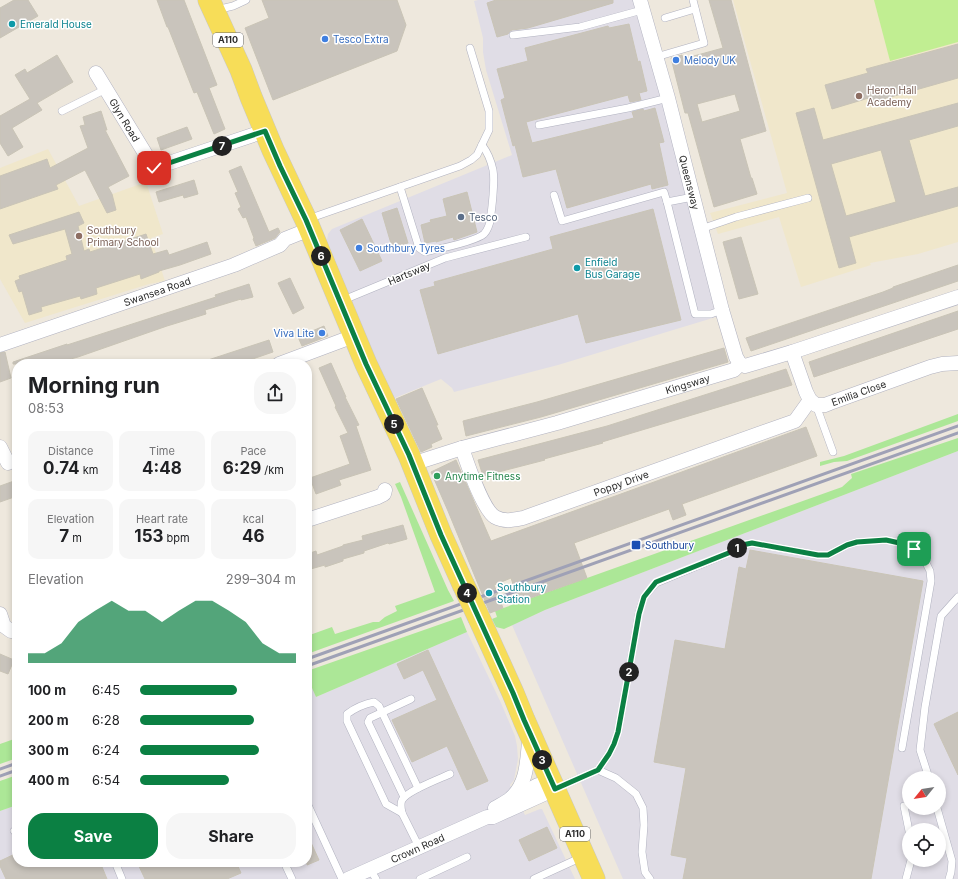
<!DOCTYPE html>
<html lang="en">
<head>
<meta charset="utf-8">
<style>
	:root { --surface:#fff; --page:#f6f6f6; --text:#202124; --muted:#757577; --accent:#0b8043 }
	body { margin:0; font-family:Inter,sans-serif; background:var(--page); color:var(--text); height:100vh; display:flex; flex-direction:column; font-size:15px; white-space:nowrap }
	* { box-sizing:border-box; margin:0 }
	p { font-size:13px; color:var(--muted) }
	.icon { flex:none; width:22px; height:22px; fill:none; stroke:currentColor; stroke-width:2; stroke-linecap:round; stroke-linejoin:round }
	.map { position:relative; flex:1; overflow:hidden }
	.drawer { position:absolute; left:12px; top:359px; width:300px; height:508px; display:flex; flex-direction:column; background:var(--surface); border-radius:16px; box-shadow:0 2px 6px #0003 }
	.drawer>* { flex:none }
	.needle { width:26px; rotate:240deg }
	.buttons { position:absolute; left:902px; top:771px; display:grid; gap:8px }
	.buttons a { display:grid; place-items:center; width:44px; height:44px; border-radius:50%; background:var(--surface); box-shadow:0 2px 6px #0003; font-size:20px }
	.pin { position:absolute; display:grid; place-items:center; width:34px; height:34px; color:#fff; margin:-17px; border-radius:8px; box-shadow:0 2px 6px #0006 }
	.km { position:absolute; width:20px; height:20px; margin:-10px; border-radius:50%; background:#222; color:#fff; font-size:11px; line-height:20px; text-align:center }
	.round { display:grid; place-items:center; flex:none; width:42px; height:42px; border-radius:16px; background:var(--page) }
	.head { display:flex; align-items:center; justify-content:space-between; height:68px; padding:0 16px }
	h1 { font-size:22px; font-weight:700; line-height:30px }
	.stats { display:grid; grid-template-columns:repeat(3,1fr); gap:6px; height:68px; padding:4px 16px }
	.stats div { display:grid; align-content:center; border-radius:10px; background:var(--page); text-align:center }
	.stats b { font-size:17px; font-weight:700 }
	.stats small { font-size:11px; font-weight:400 }
	.stats p { font-size:11px }
	.chart { height:112px; padding:8px 16px }
	.chart p { display:flex; justify-content:space-between }
	.chart svg { width:100%; height:72px; margin-top:4px; fill:var(--accent); opacity:.7 }
	.primary-button { display:flex; gap:8px; margin-top:auto; padding:8px 16px }
	.primary-button a { flex:1; height:46px; border-radius:16px; background:var(--accent); color:#fff; font-size:16px; font-weight:700; line-height:46px; text-align:center }
	.primary-button a+a { background:var(--page); color:var(--text) }
	ul { padding:0 16px; list-style:none; font-size:13px }
	li { display:grid; grid-template-columns:64px 48px 1fr; align-items:center; height:30px }
	li i { height:10px; border-radius:5px; background:var(--accent) }
	.map>svg:first-child { display:block }
	.industrial { fill:#e0dde6; fill-rule:evenodd }
	.education { fill:#f0e7cb }
	.green { fill:#ace797 }
	.pitch { fill:#c1ee92 }
	.building { fill:#c9c4bc; stroke:#c9c4b6; fill-rule:evenodd }
	.lines { fill:none; stroke-linecap:round; stroke-linejoin:round }
	.service-casing { stroke:#b1b2c0; stroke-width:8 }
	.minor-casing { stroke:#b1b2c0; stroke-width:15 }
	.primary-casing { stroke:#c8c8c8; stroke-width:23 }
	.service { stroke:#fff; stroke-width:7 }
	.minor { stroke:#fff; stroke-width:14 }
	.primary { stroke:#f7dd58; stroke-width:22 }
	.rail { stroke:#9fa1b6; stroke-width:3 }
	.primary-bridge-casing { stroke:#c8c8c8; stroke-width:23; stroke-linecap:butt }
	.primary-bridge { stroke:#f7dd58; stroke-width:22 }
	.route-casing { stroke:#fff; stroke-width:8 }
	.route { stroke:#0b8043; stroke-width:5 }
	.culture-dot { fill:#0f9aa8; stroke:#fff; stroke-width:1.5 }
	.shop-dot { fill:#3f7fe0; stroke:#fff; stroke-width:1.5 }
	.education-dot { fill:#8d6e63; stroke:#fff; stroke-width:1.5 }
	.service-dot { fill:#5c6f8a; stroke:#fff; stroke-width:1.5 }
	.leisure-dot { fill:#2e9e5b; stroke:#fff; stroke-width:1.5 }
	.transit-dot { fill:#1a4fb4; stroke:#fff; stroke-width:1.5 }
	.labels { text-anchor:middle; stroke-width:3; stroke-linejoin:round; paint-order:stroke }
	.shield { fill:#fff; stroke:#6b6b6b; stroke-width:1 }
	.shield-label { font-size:9px; font-weight:bold; fill:#2b2b2b }
	.culture-label { font-size:10px; fill:#0d838f; stroke:#fff; text-anchor:start }
	.shop-label { font-size:10px; fill:#366cbe; stroke:#fff; text-anchor:start }
	.education-label { font-size:10px; fill:#785e54; stroke:#fff; text-anchor:start }
	.street-label { font-size:10px; fill:#2b2b2b; stroke:#fff }
	.service-label { font-size:10px; fill:#4e5e75; stroke:#fff; text-anchor:start }
	.leisure-label { font-size:10px; fill:#27864d; stroke:#fff; text-anchor:start }
	.transit-label { font-size:10px; fill:#164399; stroke:#fff; text-anchor:start }
</style>
</head>
<body>
<div class="map">
<svg width="958" height="879" viewBox="0 0 958 879">
	<rect width="100%" height="100%" fill="#eee8dd"/>
	<!-- industrial -->
	<g class="industrial">
		<polygon points="478,0 635,0 699,239 716,317 558,365 454,392 452,388 441,379 392,399 327,240 328,234 332,229 512,155 486,70 483,52 483,38 474,1"/>
		<path d="M958,451V879H623L512,625L545,610ZM909,778H939V808H909ZM909,830H939V860H909Z"/>
		<polygon points="467,632 501,703 515,736 517,746 518,759 514,780 510,785 525,815 540,809 542,809 575,879 0,879 0,811 17,805 17,862 307,862 307,690 312,688 316,697"/>
	</g>
	<!-- education -->
	<g class="education">
		<polygon points="733,0 958,0 958,242 918,254 870,263 871,265 801,287 779,217 718,234 710,213 787,193"/>
		<polygon points="48,149 79,206 146,182 163,234 151,238 165,281 149,284 25,323 0,279 0,168"/>
	</g>
	<!-- green -->
	<g class="green">
		<polygon points="958,414 958,421 847,461 834,462 820,466 820,462 844,456"/>
		<polygon points="958,438 958,451 545,610 504,629 496,627 492,619 497,617 495,611 842,487 852,478 851,474"/>
		<polygon points="400,482 448,590 454,601 307,654 307,636 332,627 335,634 373,622 379,622 385,617 397,611 395,606 435,592 401,497 395,484"/>
		<polygon points="461,617 467,632 316,697 312,688 307,690 307,671"/>
		<polygon points="17,738 17,758 0,764 0,744"/>
		<polygon points="17,775 17,805 0,811 0,781"/>
	</g>
	<!-- pitch -->
	<polygon class="pitch" points="874,0 958,0 958,42 890,61"/>
	<!-- building -->
	<g class="building">
		<polygon points="14,0 28,0 38,16 0,38 0,8"/>
		<polygon points="157,0 184,0 217,85 209,88 225,129 214,134 197,92 194,93 168,27 167,27"/>
		<polygon points="262,0 397,0 406,25 397,51 273,100 245,28 269,18"/>
		<polygon points="496,0 613,0 613,3 528,28 512,30 510,31 508,34 497,37 487,3"/>
		<path d="M709,0H731L766,131L740,139L751,178H752L757,194L714,207L688,113H685L671,58L682,55L683,59L723,48ZM735,94L740,111L702,122L697,104Z"/>
		<polygon points="629,24 638,62 640,61 647,91 639,93 641,100 630,102 628,95 526,122 532,143 634,118 632,112 643,109 644,111 655,108 664,142 659,143 668,185 652,189 651,184 567,208 556,169 523,177 515,145 513,146 501,100 505,98 497,69 528,61 525,48 608,26 609,28"/>
		<polygon points="958,44 958,78 873,102 872,97 832,109 825,85 868,73 866,69"/>
		<polygon points="57,55 73,82 37,103 42,110 12,128 23,147 8,156 0,143 0,116 30,99 15,75 25,69 27,73"/>
		<path d="M958,103V126L909,140L925,196L958,187V206L849,237L856,263L839,268L796,113L814,108L823,140ZM881,150L896,202L846,216L831,164Z"/>
		<polygon points="101,111 107,130 105,130 129,176 108,187 112,194 116,210 107,213 85,170 56,185 58,189 0,209 0,176 47,159 50,168 88,148 80,126 85,125 83,117"/>
		<polygon points="187,127 192,139 161,150 157,138"/>
		<polygon points="241,166 269,232 278,228 280,232 275,238 256,246 253,239 254,238 246,217 243,218 238,209 241,207 235,193 238,192 229,171"/>
		<polygon points="194,180 198,194 184,198 183,195 159,202 156,192"/>
		<polygon points="467,192 477,232 454,240 453,237 436,242 436,241 425,243 421,225 431,222 430,220 447,216 443,199"/>
		<polygon points="397,208 408,243 392,247 382,213"/>
		<polygon points="653,209 681,320 586,343 578,314 438,354 420,290 435,286 434,282 553,249 550,237"/>
		<polygon points="79,212 84,223 78,226 84,251 89,249 90,252 146,234 153,254 167,250 169,255 207,242 211,254 180,265 159,271 159,272 141,279 140,274 96,288 97,294 81,299 80,296 41,307 42,311 29,315 22,291 19,292 15,281 20,279 19,276 67,260 66,256 72,254 65,229 13,244 9,235"/>
		<polygon points="362,219 382,261 360,271 340,230"/>
		<polygon points="741,237 758,294 739,299 723,242"/>
		<polygon points="958,265 958,281 751,351 746,338 883,292 893,288 893,287"/>
		<polygon points="290,278 304,308 293,314 278,283"/>
		<polygon points="249,284 253,297 241,300 241,299 205,310 206,314 167,326 78,357 52,364 13,364 13,362 67,344 67,345 216,297 215,295"/>
		<polygon points="958,311 958,329 814,377 809,362"/>
		<polygon points="324,326 328,336 302,346 298,337"/>
		<polygon points="269,340 273,352 238,364 237,360 226,364 202,364 202,362"/>
		<polygon points="724,348 728,362 541,417 466,436 463,421 537,402"/>
		<polygon points="5,352 11,378 0,382 0,353"/>
		<polygon points="331,363 346,397 345,397 359,425 356,426 371,470 339,480 341,485 316,494 310,478 350,464 340,436 348,433 335,407 336,406 319,368"/>
		<polygon points="786,369 792,385 602,442 603,443 544,459 545,460 483,476 478,460 607,426"/>
		<polygon points="422,388 438,425 436,425 442,439 431,444 432,447 421,452 396,399"/>
		<polygon points="806,427 817,456 682,504 686,515 673,520 669,509 574,543 587,578 519,602 511,578 494,585 503,608 490,613 448,511 431,472 456,460 491,541"/>
		<polygon points="14,481 17,490 17,496 0,502 0,486"/>
		<polygon points="403,525 407,539 389,544 388,543 364,551 364,553 343,559 343,561 325,567 325,565 307,570 307,554 316,551 317,555 343,546 343,545 363,540 362,536"/>
		<polygon points="750,550 923,581 871,879 683,879 687,858 671,855 686,768 654,762 675,640 725,649 739,567 746,569"/>
		<polygon points="428,650 488,781 467,790 447,746 412,762 392,720 437,700 423,670 404,679 397,664"/>
		<polygon points="0,654 14,660 8,674 0,671"/>
		<polygon points="958,712 958,775 934,724"/>
		<polygon points="547,827 557,848 529,861 519,840"/>
		<polygon points="307,834 319,860 307,865"/>
		<polygon points="17,853 17,862 100,862 107,879 6,879 0,866 0,861"/>
		<polygon points="137,862 236,862 241,873 227,879 145,879"/>
	</g>
	<g class="lines">
		<defs>
			<g id="service">
				<polyline points="216,10 233,6 246,0"/>
				<polyline points="665,18 695,9"/>
				<polyline points="513,35 580,27 642,10"/>
				<polyline points="656,57 704,43 693,0"/>
				<polyline points="62,111 106,89"/>
				<polyline points="539,125 628,108 668,98"/>
				<path d="M400,187L419,248L425,252C438,249 475,242 484,234C487,231 490,224 490,220C492,209 495,181 493,170C491,160 488,153 482,145"/>
				<polyline points="554,195 562,221 664,192 667,202 693,197"/>
				<polyline points="667,202 695,314 711,314 722,310"/>
				<polyline points="308,219 460,166 471,160 477,155 489,130 489,111 470,48"/>
				<polyline points="701,229 736,217 808,198"/>
				<polyline points="341,301 445,258 526,237"/>
				<polyline points="816,405 833,452"/>
				<polyline points="598,770 616,778 636,794 643,808 644,825 642,852 645,872 650,879"/>
				<polyline points="929,778 920,750 925,707 941,616 958,597"/>
				<polyline points="557,788 598,770 609,754 614,744 618,732 629,671 639,613 644,597 656,583 731,552 742,545 752,543 818,555 828,555 847,545 857,542 886,540 904,544 914,549 923,557 930,571 931,581 902,748"/>
				<polyline points="404,797 368,722 370,718 411,699"/>
				<polyline points="307,803 342,879"/>
				<polyline points="904,806 909,831"/>
				<polyline points="937,808 952,861 951,872 949,879"/>
				<path d="M402,813L386,804L347,721V714C355,708 364,704 374,702L379,706L418,788"/>
				<polyline points="14,831 17,830"/>
				<path d="M419,847L402,813C401,808 400,804 402,800C407,791 439,779 450,774"/>
				<polyline points="115,862 122,879"/>
				<polyline points="284,862 292,879"/>
				<polyline points="370,869 376,879"/>
				<polyline points="420,879 467,857"/>
				<polyline points="534,879 582,857"/>
				<polyline points="906,879 911,860"/>
			</g>
			<g id="minor">
				<path id="s1" d="M640,0L668,98L722,310L736,357L740,364"/>
				<path id="s2" d="M96,73L154,168L265,131"/>
				<path id="s3" d="M0,345L234,265L280,245L285,239L310,229"/>
				<path id="s4" d="M792,352L806,392L810,400L816,405H825L830,403L930,367L942,364L958,363"/>
				<polyline points="279,364 354,336"/>
				<polyline points="740,364 745,366 792,352 958,297"/>
				<polyline points="0,447 8,463"/>
				<path id="s5" d="M462,448C467,463 483,510 495,517C504,522 513,520 523,518L795,421L810,400"/>
				<path id="s6" d="M412,464L462,448L557,423L734,370L740,364"/>
				<polyline points="307,520 378,497 384,494 385,490"/>
				<polyline points="0,614 4,626 11,631 17,630"/>
				<polyline points="513,798 538,785 545,785 555,789"/>
				<path d="M495,808C500,805 507,802 511,798C527,784 527,762 529,742V738"/>
				<path id="s7" d="M348,879L487,817H493L555,789"/>
			</g>
			<g id="primary">
				<polyline points="209,0 241,70 251,97 273,150 306,220 366,364 409,455 441,535 463,584"/>
				<polyline points="479,618 513,693 524,720 594,879"/>
			</g>
		</defs>
		<!-- service casing -->
		<use href="#service" class="service-casing"/>
		<!-- minor casing -->
		<use href="#minor" class="minor-casing"/>
		<!-- primary casing -->
		<use href="#primary" class="primary-casing"/>
		<!-- service -->
		<use href="#service" class="service"/>
		<!-- minor -->
		<use href="#minor" class="minor"/>
		<!-- primary -->
		<use href="#primary" class="primary"/>
		<!-- rail -->
		<g class="rail">
			<polyline points="307,659 958,426"/>
			<polyline points="307,666 958,433"/>
			<polyline points="0,769 17,763"/>
			<polyline points="0,776 17,770"/>
		</g>
		<defs>
			<polyline id="primary-bridge" points="463,584 479,618"/>
		</defs>
		<!-- primary-bridge casing -->
		<use href="#primary-bridge" class="primary-bridge-casing"/>
		<!-- primary-bridge -->
		<use href="#primary-bridge" class="primary-bridge"/>
	</g>
	<g class="lines">
		<defs>
			<polyline id="route" points="154,168 265,131 280,166 306,220 366,364 409,455 441,535 513,693 524,720 555,789 598,770 609,754 614,744 618,732 629,671 639,614 644,597 656,582 731,552 742,545 752,543 818,555 828,555 847,545 857,542 886,540 904,544 914,549"/>
		</defs>
		<!-- route casing -->
		<use href="#route" class="route-casing"/>
		<!-- route -->
		<use href="#route" class="route"/>
	</g>
	<!-- markers -->
	<g class="culture-dot">
		<circle cx="12" cy="24" r="4"/>
		<circle cx="577" cy="268" r="4"/>
		<circle cx="489" cy="593" r="4"/>
	</g>
	<g class="shop-dot">
		<circle cx="325" cy="39" r="4"/>
		<circle cx="676" cy="60" r="4"/>
		<circle cx="359" cy="248" r="4"/>
		<circle cx="322" cy="333" r="4"/>
	</g>
	<g class="education-dot">
		<circle cx="859" cy="96" r="4"/>
		<circle cx="79" cy="236" r="4"/>
	</g>
	<circle class="service-dot" cx="461" cy="217" r="4"/>
	<circle class="leisure-dot" cx="437" cy="476" r="4"/>
	<rect class="transit-dot" x="631" y="540" width="10" height="10" rx="2"/>
	<g class="labels">
		<!-- shield labels -->
		<g class="shield">
			<rect x="213" y="33" width="30" height="14" rx="3"/>
			<rect x="560" y="827" width="30" height="14" rx="3"/>
		</g>
		<g class="shield-label">
			<text x="228" y="43">A110</text>
			<text x="575" y="837">A110</text>
		</g>
		<!-- culture labels -->
		<g class="culture-label">
			<text x="20" y="28">Emerald House</text>
			<text x="585" y="266">Enfield<tspan x="585" dy="12">Bus Garage</tspan></text>
			<text x="497" y="591">Southbury<tspan x="497" dy="12">Station</tspan></text>
		</g>
		<!-- shop labels -->
		<g class="shop-label">
			<text x="333" y="43">Tesco Extra</text>
			<text x="684" y="64">Melody UK</text>
			<text x="367" y="252">Southbury Tyres</text>
			<text x="314" y="337" text-anchor="end">Viva Lite</text>
		</g>
		<!-- education labels -->
		<g class="education-label">
			<text x="867" y="94">Heron Hall<tspan x="867" dy="12">Academy</tspan></text>
			<text x="87" y="234">Southbury<tspan x="87" dy="12">Primary School</tspan></text>
		</g>
		<!-- street labels -->
		<g class="street-label">
			<text dy="4" stroke="none"><textPath href="#s2" startOffset="55">Glyn Road</textPath></text>
			<text dy="4" stroke="none"><textPath href="#s1" startOffset="189">Queensway</textPath></text>
			<text transform="translate(409 273) rotate(-23)" y="4">Hartsway</text>
			<text dy="4" stroke="none"><textPath href="#s3" startOffset="166">Swansea Road</textPath></text>
			<text dy="4" stroke="none"><textPath href="#s6" startOffset="287">Kingsway</textPath></text>
			<text dy="4" stroke="none"><textPath href="#s4" startOffset="104">Emilia Close</textPath></text>
			<text dy="4" stroke="none"><textPath href="#s5" startOffset="210">Poppy Drive</textPath></text>
			<text dy="4" stroke="none"><textPath href="#s7" startOffset="76">Crown Road</textPath></text>
		</g>
		<!-- service labels -->
		<g class="service-label">
			<text x="469" y="221">Tesco</text>
		</g>
		<!-- leisure labels -->
		<g class="leisure-label">
			<text x="445" y="480">Anytime Fitness</text>
		</g>
		<!-- transit labels -->
		<g class="transit-label">
			<text x="645" y="549">Southbury</text>
		</g>
	</g>
</svg>
<div class="buttons">
<a><svg class="needle" viewBox="-14 -14 28 28"><path d="M0-13l5 13h-10z" fill="#e53935"/><path d="M0 13l5-13h-10z" fill="#757577"/></svg></a>
<a><svg class="icon" aria-label="locate" viewBox="0 0 24 24"><circle cx="12" cy="12" r="6"/><path d="M12 2v4M12 18v4M2 12h4M18 12h4"/></svg></a>
</div>
<div class="pin" style="left:914px;top:549px;background:#1e9e55"><svg class="icon" aria-label="arrive" viewBox="0 0 24 24"><path d="M6 21V4h12l-3 4 3 4H6"/></svg></div>
<div class="pin" style="left:154px;top:168px;background:#d93025"><svg class="icon" aria-label="check" viewBox="0 0 24 24"><path d="M5 12l5 5 9-10"/></svg></div>
<b class="km" style="left:737px;top:548px">1</b>
<b class="km" style="left:629px;top:672px">2</b>
<b class="km" style="left:542px;top:760px">3</b>
<b class="km" style="left:467px;top:593px">4</b>
<b class="km" style="left:394px;top:424px">5</b>
<b class="km" style="left:321px;top:256px">6</b>
<b class="km" style="left:222px;top:146px">7</b>
<section class="drawer">
<div class="head"><div><h1>Morning run</h1><p>08:53</p></div><a class="round"><svg class="icon" aria-label="share" viewBox="0 0 24 24"><path d="M12 15V3M7 8l5-5 5 5M5 13v7h14v-7"/></svg></a></div>
<div class="stats">
<div><p>Distance</p><b>0.74<small> km</small></b></div>
<div><p>Time</p><b>4:48</b></div>
<div><p>Pace</p><b>6:29<small> /km</small></b></div>
</div>
<div class="stats">
<div><p>Elevation</p><b>7<small> m</small></b></div>
<div><p>Heart rate</p><b>153<small> bpm</small></b></div>
<div><p>kcal</p><b>46</b></div>
</div>
<div class="chart"><p><span>Elevation</span>299–304 m</p>
<svg viewBox="0 0 160 44" preserveAspectRatio="none"><path d="M0 44V38L10 38L20 32L30 19L40 12L50 6L60 12L70 12L80 19L90 12L100 6L110 6L120 12L130 19L140 32L150 38L160 38V44z"/></svg>
</div>
<ul>
<li><b>100 m</b>6:45<i style="width:62%"></i></li>
<li><b>200 m</b>6:28<i style="width:73%"></i></li>
<li><b>300 m</b>6:24<i style="width:76%"></i></li>
<li><b>400 m</b>6:54<i style="width:57%"></i></li>
</ul>
<div class="primary-button"><a>Save</a><a>Share</a></div>
</section>
</div>
</body>
</html>
